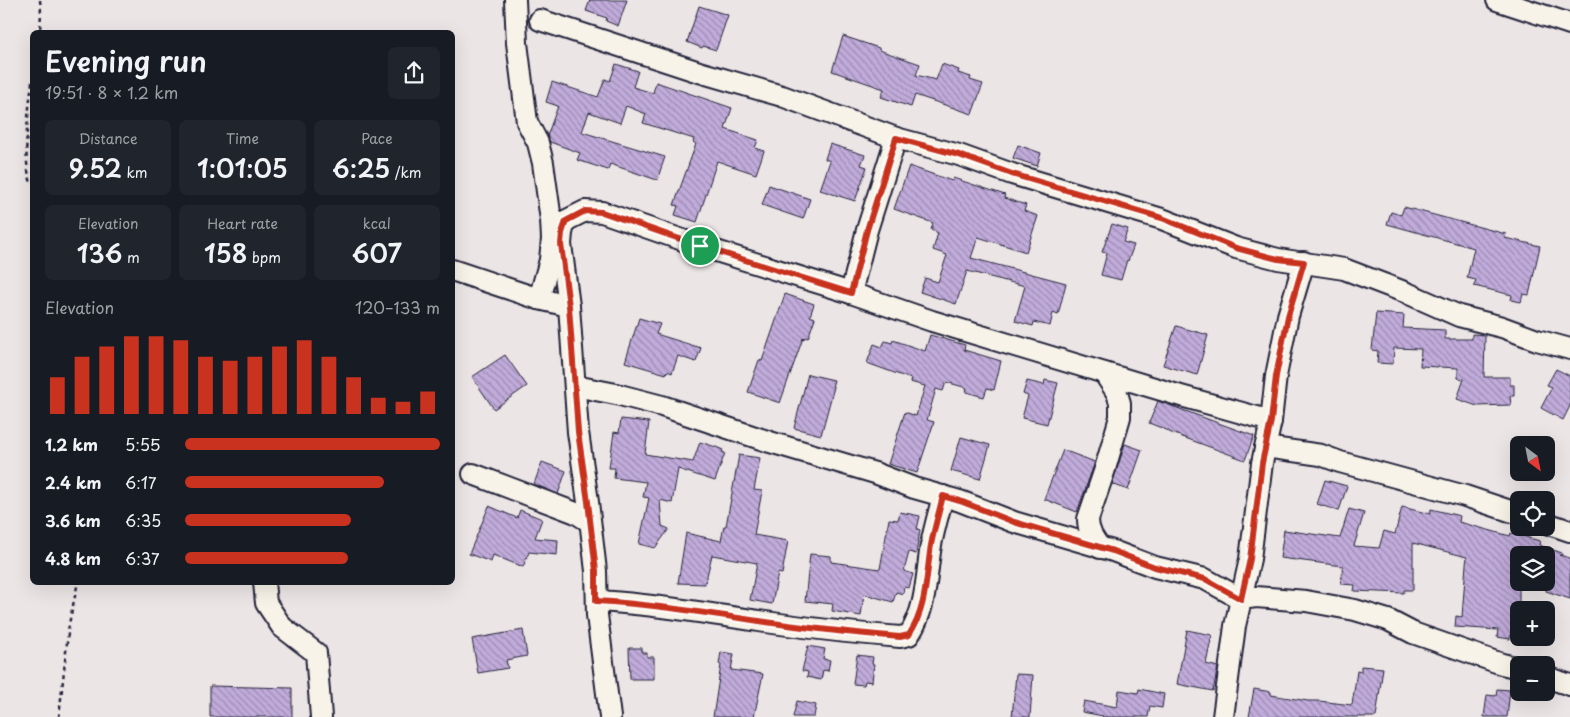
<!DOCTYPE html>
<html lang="en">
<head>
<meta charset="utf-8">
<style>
	:root { --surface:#171b24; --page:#20242c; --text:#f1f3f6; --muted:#9ea1a6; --accent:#c8321e }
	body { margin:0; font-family:"Playpen Sans",sans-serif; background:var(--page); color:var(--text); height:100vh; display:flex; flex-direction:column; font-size:19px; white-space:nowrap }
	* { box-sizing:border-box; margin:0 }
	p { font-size:16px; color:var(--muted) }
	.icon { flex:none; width:28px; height:28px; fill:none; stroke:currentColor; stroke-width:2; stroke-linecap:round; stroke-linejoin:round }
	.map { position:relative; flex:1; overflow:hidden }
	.panel { position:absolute; left:30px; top:30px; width:425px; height:555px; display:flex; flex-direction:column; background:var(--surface); border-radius:8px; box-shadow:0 5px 20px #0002 }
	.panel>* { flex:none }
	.needle { width:32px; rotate:148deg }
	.controls { position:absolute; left:1510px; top:436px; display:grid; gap:10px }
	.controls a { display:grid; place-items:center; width:45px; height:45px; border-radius:8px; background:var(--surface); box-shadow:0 5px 20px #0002; font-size:25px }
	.pin { position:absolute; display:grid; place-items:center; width:42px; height:42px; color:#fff; margin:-21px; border:2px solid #fff; border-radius:50%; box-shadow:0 1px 5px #0007 }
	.round { display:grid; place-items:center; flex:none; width:52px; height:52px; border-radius:8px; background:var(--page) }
	.head { display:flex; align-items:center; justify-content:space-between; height:85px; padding:0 15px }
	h1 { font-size:28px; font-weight:600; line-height:38px }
	.metrics { display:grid; grid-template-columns:repeat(3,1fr); gap:8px; height:85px; padding:5px 15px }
	.metrics div { display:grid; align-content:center; border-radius:8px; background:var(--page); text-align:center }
	.metrics b { font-size:25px; font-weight:600 }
	.metrics small { font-size:14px; font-weight:400 }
	.metrics p { font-size:14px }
	.chart { height:140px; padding:10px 15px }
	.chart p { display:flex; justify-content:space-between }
	.chart svg { width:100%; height:90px; margin-top:5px; stroke:var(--accent); stroke-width:6 }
	ul { padding:0 15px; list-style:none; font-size:16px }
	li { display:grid; grid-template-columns:80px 60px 1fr; align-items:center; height:38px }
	li i { height:12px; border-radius:6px; background:var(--accent) }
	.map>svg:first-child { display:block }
	.building { fill:url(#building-back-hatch); stroke:#22223b }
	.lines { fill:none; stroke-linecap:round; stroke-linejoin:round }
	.minor-casing { stroke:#22223b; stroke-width:24 }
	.path { stroke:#22223b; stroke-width:2.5; stroke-dasharray:4 4; stroke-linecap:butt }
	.minor { stroke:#f7f3e8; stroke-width:20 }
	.route-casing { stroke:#fff; stroke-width:10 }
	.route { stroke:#c8321e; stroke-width:6 }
</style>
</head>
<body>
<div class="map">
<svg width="1570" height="717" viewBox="0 0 1570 717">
	<defs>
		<pattern id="building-back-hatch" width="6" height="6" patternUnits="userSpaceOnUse" patternTransform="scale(1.25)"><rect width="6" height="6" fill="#c1abda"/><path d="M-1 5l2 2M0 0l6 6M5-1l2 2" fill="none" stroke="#9c8bb2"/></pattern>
	</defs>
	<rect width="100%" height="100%" fill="#ece5e5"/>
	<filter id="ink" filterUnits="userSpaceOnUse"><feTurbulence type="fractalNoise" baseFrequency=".02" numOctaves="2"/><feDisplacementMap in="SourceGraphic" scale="10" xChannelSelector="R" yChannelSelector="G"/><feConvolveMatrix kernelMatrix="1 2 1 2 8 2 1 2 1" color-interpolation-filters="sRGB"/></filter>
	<g filter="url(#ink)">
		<!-- building -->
		<g class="building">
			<polygon points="590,0 627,0 618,26 606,21 607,18 586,11"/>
			<polygon points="699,6 728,15 716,50 703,46 702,48 687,42"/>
			<polygon points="843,36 879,48 879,50 920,64 916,75 936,80 942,64 959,70 958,73 971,77 970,80 983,84 972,114 915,95 911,107 881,97 884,89 832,71"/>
			<polygon points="616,64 638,71 633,87 653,93 656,82 732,108 725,129 758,140 755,148 764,151 756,174 717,161 697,222 675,215 678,206 674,205 696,144 693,142 694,139 643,123 646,114 626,106 620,123 589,112 582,132 665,157 657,180 610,164 608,170 577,160 580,153 550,142 547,136 558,106 546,102 552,82 598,97 605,79 610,81"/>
			<polygon points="830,144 865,155 861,165 867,167 855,201 820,190 830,161 825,159"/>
			<polygon points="1018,145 1041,153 1037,166 1013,158"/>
			<polygon points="909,166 952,181 953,178 1005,195 1004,198 1026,205 1024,211 1038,216 1026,252 978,237 971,258 1066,283 1058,315 1053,313 1050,326 1034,322 1033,326 1015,321 1025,286 967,271 956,304 920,292 925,278 938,282 947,255 933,250 938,233 931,230 933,223 894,209"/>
			<polygon points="769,185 810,199 803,219 762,205"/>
			<polygon points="1404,207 1506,234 1505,238 1540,246 1529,295 1523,294 1521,302 1511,300 1512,295 1474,286 1476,280 1467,278 1474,248 1387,224 1391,212 1401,215"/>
			<polygon points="1112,224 1128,229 1123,242 1134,245 1128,261 1127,260 1121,280 1101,275 1107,253 1102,252"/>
			<polygon points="785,294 814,304 810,316 815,318 808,338 805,337 804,339 803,338 780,403 748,392 759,360 762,361"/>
			<polygon points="1376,313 1404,315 1403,328 1445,330 1445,339 1472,339 1472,334 1485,335 1484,377 1510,377 1510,385 1514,385 1514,396 1510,396 1511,405 1477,406 1457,399 1464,379 1458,378 1458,368 1420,366 1421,349 1394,348 1393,364 1377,363 1378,351 1372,350"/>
			<polygon points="639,318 660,324 656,334 701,348 696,362 678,356 672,373 667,371 666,374 625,362"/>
			<polygon points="1176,326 1208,335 1197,375 1163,365"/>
			<polygon points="930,335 965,345 964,350 1001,361 994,390 987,388 984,397 966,392 967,388 946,382 943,391 936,389 927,420 934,422 917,473 888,464 905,412 916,416 925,386 910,382 911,379 867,363 874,344 882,347 885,341 892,343 893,340 925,351"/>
			<polygon points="505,355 527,386 494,409 472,377"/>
			<polygon points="1556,369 1570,376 1570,406 1563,420 1541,408 1552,387 1547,385"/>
			<polygon points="808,374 834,380 832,387 834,387 821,435 794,428"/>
			<polygon points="1045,380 1058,383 1047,424 1022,418 1028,396 1023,394 1027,381 1044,385"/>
			<polygon points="1158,401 1254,436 1245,460 1169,432 1169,431 1149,423"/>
			<polygon points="621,419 649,422 645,454 693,462 700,442 716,447 723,450 722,452 725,453 715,481 678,469 672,503 660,500 662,526 669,529 655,548 639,544 649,498 643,497 646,482 614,478 615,468 609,468 614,432 619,433"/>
			<polygon points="961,437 990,445 980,479 951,471"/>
			<polygon points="1125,444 1142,450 1128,490 1112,484"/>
			<polygon points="1063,450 1095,462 1077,512 1044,499"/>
			<polygon points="739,455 760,458 754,490 762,491 754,535 788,541 782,574 778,573 772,604 750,600 757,563 712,555 705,584 678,583 686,533 721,541 724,526 726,526"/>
			<polygon points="542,462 566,471 558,494 534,484"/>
			<polygon points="1325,480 1347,486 1339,511 1317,504"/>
			<polygon points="489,506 517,518 520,510 542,519 535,538 558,540 557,555 529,552 523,567 493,555 491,562 469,554"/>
			<polygon points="1402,507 1430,514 1431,509 1460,516 1459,522 1510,536 1511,533 1540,541 1539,545 1562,553 1562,555 1559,555 1570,558 1570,599 1546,591 1546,555 1519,555 1519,633 1511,632 1510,639 1497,637 1498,630 1455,627 1456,616 1462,617 1466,564 1467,557 1413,543 1413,590 1404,590 1404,593 1354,591 1355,585 1341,584 1343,566 1280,558 1284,530 1340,538 1349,509 1364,513 1354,546 1379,548 1384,531 1395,534"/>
			<polygon points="900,512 920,516 917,529 920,530 916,554 909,552 904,571 913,574 909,588 904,587 903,594 896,592 893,602 864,594 861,616 832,611 833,604 805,601 810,554 831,556 831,562 880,569 889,519 898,520"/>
			<polygon points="523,630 527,656 506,660 508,668 478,673 472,639"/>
			<polygon points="1187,630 1212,635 1206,664 1218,667 1213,691 1177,684"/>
			<polygon points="808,646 825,649 823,659 830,660 828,671 823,670 821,680 807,677 808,672 802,671"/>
			<polygon points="629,648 642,648 642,653 647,653 647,657 654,657 654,679 630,679"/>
			<polygon points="721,652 734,654 731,670 763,674 754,717 713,717 721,665 719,664"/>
			<polygon points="857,655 873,657 872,664 874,664 872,682 865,681 864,685 853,684"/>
			<polygon points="1361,666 1383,668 1376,717 1249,717 1254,689 1271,692 1271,695 1308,701 1319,701 1352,705 1357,671 1361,672"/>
			<polygon points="1016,674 1033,675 1030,717 1012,717"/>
			<polygon points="210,686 292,688 292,717 210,717"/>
			<polygon points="1139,689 1164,694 1162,708 1150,706 1148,717 1102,717 1103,716 1082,712 1084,701 1117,707 1119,690 1138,693"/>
			<polygon points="1497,689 1510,690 1507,717 1484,717 1487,695 1496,696"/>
			<polygon points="797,701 816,705 814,717 793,717"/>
		</g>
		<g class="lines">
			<defs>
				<g id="minor">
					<polyline points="515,0 517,43 527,122 538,143 543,163 551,220 552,239 550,260 539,299"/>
					<polyline points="1497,0 1570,24"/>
					<polyline points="540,20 699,72 782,96 896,138 959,155 1012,174 1162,219 1236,248 1278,259 1344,269 1407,293 1459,316 1502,327 1537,340 1570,349"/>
					<polyline points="452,270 539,299 569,306"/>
					<polyline points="851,293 867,230 896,138"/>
					<polyline points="575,386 616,394 662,406 770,442 875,473 914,488 960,501 1014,522 1113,551 1155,567 1205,579 1241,599 1256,597 1306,601 1355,610 1388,620 1413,633 1502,664 1519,668"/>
					<polyline points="1265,447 1321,455 1340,462 1465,496 1519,514"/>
					<polyline points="473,474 576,513 590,522"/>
					<polyline points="1546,523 1570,531"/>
					<path d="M1100,548C1093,538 1088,531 1088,519L1105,469L1120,417V403L1117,393L1104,373"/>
					<polyline points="264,582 266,603 282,627 316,653 321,717"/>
					<path d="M597,601C651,604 705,613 759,621C806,628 853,633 900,637L909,635C927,608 926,576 931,545C934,529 939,512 943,496"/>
					<polyline points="1546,677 1570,685"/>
					<polyline points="610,717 597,615 596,571 588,502 578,432 569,306 561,244 562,233 565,221 585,211 602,212 700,246 851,293 932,321 1181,396 1271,421"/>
					<polyline points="1223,717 1235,626 1250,559 1262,463 1271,421 1276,376 1288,316 1304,262"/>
				</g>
			</defs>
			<!-- minor casing -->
			<use href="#minor" class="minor-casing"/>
			<!-- path -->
			<g class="path">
				<polyline points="40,0 41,12 40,32"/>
				<path d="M32,82C29,109 21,160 32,185"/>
				<polyline points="59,717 69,624 78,582"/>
			</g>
			<!-- minor -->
			<use href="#minor" class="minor"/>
		</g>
	</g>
	<g class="lines" filter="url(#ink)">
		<defs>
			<path id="route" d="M896,138L959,155L1012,174L1162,218L1236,248L1278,259L1304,262L1288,316L1276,376L1271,421L1262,463L1250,559L1241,599L1205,579L1155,567L1113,551L1014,522L960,501L943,496C939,512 934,529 931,545C926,576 927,608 909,635L900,637C853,633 806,628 759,621C705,613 651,604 596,601V571L588,502L578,432L569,306L561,244L562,233L566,221L585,211L602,212L700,246L851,293L867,230Z"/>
		</defs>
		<!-- route casing -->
		<use href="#route" class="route-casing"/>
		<!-- route -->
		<use href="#route" class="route"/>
	</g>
</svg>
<div class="controls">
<a><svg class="needle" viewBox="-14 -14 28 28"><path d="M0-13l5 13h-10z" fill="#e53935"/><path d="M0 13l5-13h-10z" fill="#9ea1a6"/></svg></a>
<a><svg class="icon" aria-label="locate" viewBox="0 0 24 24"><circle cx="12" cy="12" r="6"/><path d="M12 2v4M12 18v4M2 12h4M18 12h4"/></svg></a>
<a><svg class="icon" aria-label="layers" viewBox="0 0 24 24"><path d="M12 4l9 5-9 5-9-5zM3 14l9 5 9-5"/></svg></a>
<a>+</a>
<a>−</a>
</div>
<div class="pin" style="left:700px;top:246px;background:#1e9e55"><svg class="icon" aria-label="arrive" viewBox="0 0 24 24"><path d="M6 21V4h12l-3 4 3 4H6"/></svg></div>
<section class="panel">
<div class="head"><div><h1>Evening run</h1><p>19:51 · 8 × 1.2 km</p></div><a class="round"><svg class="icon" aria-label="share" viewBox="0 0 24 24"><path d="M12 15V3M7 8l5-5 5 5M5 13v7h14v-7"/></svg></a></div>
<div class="metrics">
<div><p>Distance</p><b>9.52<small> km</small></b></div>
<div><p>Time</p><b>1:01:05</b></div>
<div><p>Pace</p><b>6:25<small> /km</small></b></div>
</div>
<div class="metrics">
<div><p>Elevation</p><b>136<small> m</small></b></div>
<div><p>Heart rate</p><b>158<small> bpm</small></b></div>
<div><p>kcal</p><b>607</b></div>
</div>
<div class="chart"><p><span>Elevation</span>120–133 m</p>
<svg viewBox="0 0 160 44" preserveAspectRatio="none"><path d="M5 44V26M15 44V16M25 44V11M35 44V6M45 44V6M55 44V8M65 44V16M75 44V18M85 44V16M95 44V11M105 44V8M115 44V16M125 44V26M135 44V36M145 44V38M155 44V33"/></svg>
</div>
<ul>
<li><b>1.2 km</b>5:55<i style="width:100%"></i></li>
<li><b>2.4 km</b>6:17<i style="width:78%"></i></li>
<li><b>3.6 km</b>6:35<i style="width:65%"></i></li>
<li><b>4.8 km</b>6:37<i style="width:64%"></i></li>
</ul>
</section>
</div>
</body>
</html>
